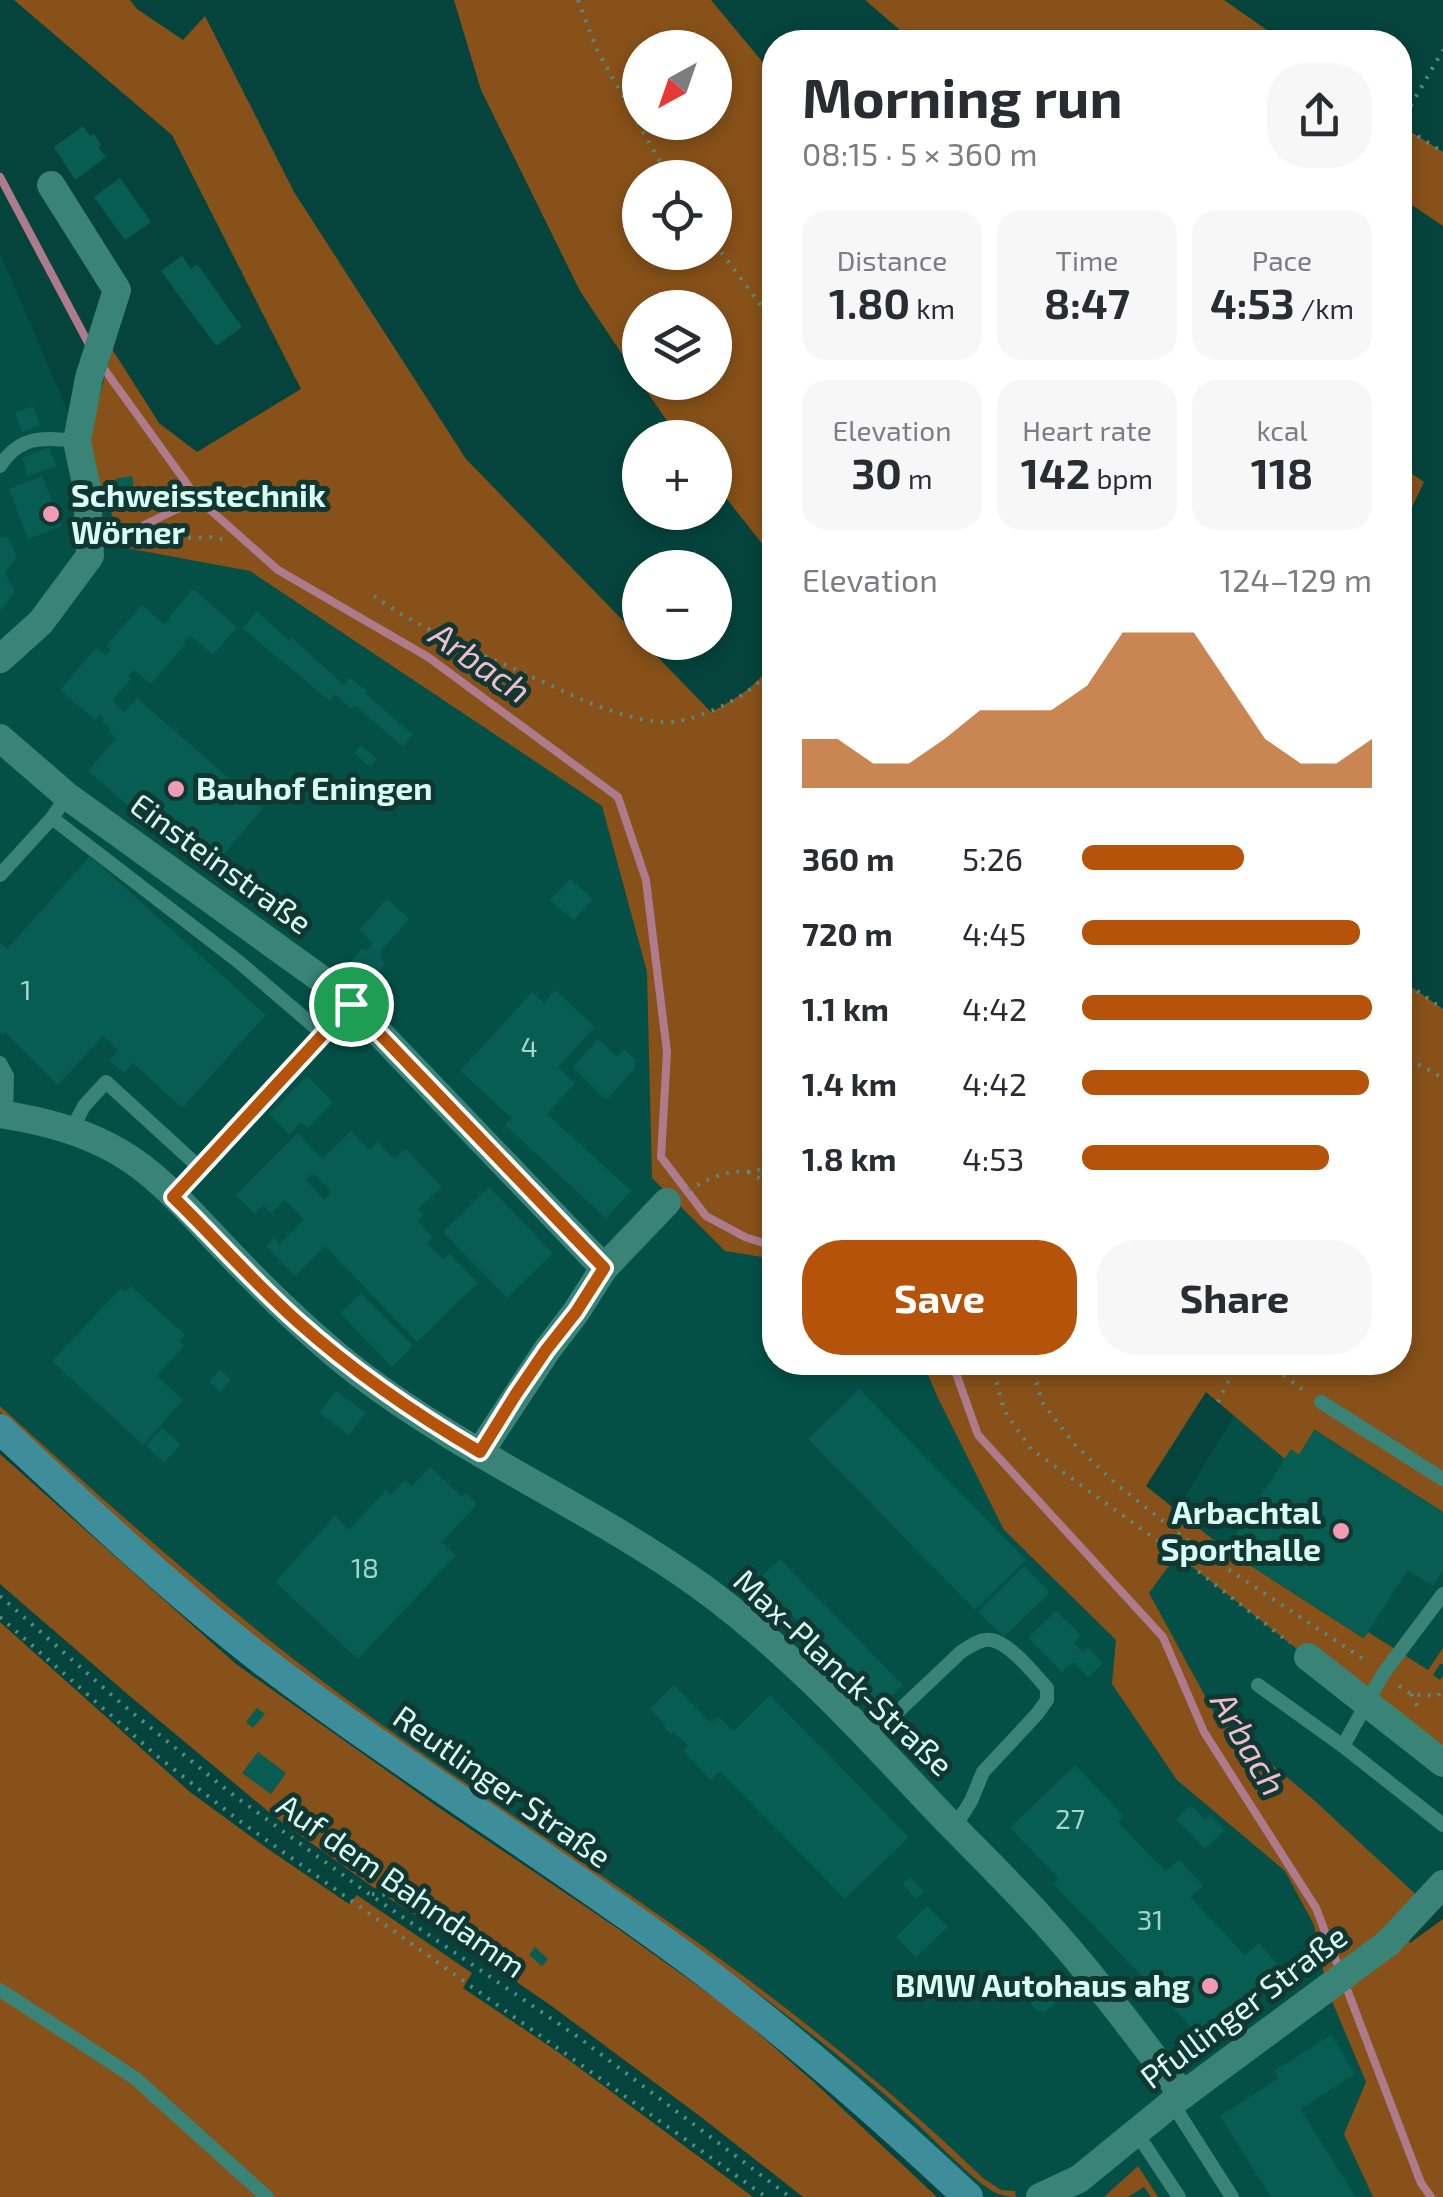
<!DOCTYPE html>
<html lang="en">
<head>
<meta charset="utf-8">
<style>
	:root { --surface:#fff; --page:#f7f7f7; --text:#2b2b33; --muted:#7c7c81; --accent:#b45309 }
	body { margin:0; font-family:"Exo 2",sans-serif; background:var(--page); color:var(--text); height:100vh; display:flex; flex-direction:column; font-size:38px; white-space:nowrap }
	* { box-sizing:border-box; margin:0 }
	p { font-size:32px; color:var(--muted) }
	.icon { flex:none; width:55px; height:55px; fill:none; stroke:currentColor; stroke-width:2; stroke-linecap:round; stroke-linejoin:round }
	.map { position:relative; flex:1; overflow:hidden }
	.drawer { position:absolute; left:762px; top:30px; width:650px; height:1345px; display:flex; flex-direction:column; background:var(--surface); border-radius:40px; box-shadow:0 5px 15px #0003 }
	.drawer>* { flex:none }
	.needle { width:65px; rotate:220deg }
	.controls { position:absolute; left:622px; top:30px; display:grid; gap:20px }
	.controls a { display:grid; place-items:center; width:110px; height:110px; border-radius:50%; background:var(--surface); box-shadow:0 5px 15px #0003; font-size:50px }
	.pin { position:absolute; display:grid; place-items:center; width:85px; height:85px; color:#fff; margin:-42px; border:5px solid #fff; border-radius:50%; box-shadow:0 2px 10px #0007 }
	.round { display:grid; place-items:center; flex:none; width:105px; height:105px; border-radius:40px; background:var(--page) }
	.overview { display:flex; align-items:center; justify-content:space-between; height:170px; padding:0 40px }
	h1 { font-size:55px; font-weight:700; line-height:75px }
	.figures { display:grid; grid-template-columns:repeat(3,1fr); gap:15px; height:170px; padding:10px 40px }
	.figures div { display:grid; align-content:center; border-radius:25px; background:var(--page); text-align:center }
	.figures b { font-size:42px; font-weight:700 }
	.figures small { font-size:28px; font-weight:400 }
	.figures p { font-size:28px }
	.chart { height:280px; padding:20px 40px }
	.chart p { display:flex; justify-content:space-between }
	.chart svg { width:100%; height:180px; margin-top:10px; fill:var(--accent); opacity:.7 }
	.button { display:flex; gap:20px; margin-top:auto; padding:20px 40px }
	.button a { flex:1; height:115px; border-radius:40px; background:var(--accent); color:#fff; font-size:40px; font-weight:700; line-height:115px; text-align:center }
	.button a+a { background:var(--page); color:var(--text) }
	ul { padding:0 40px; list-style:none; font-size:32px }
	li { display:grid; grid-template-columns:160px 120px 1fr; align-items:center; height:75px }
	li i { height:25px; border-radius:12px; background:var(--accent) }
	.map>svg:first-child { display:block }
	.built { fill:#045047 }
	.green { fill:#875119; fill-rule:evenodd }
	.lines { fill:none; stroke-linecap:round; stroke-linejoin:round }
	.stream { stroke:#ae7b8d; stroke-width:8 }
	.building { fill:#075d52; fill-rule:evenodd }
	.path { stroke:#578b83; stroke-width:4; stroke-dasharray:2.5 8; stroke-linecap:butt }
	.lane { stroke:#3a8377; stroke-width:14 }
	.street { stroke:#3a8377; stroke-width:28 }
	.secondary { stroke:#3d8e9a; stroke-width:30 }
	.route-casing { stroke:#fff; stroke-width:20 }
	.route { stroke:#b45309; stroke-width:12 }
	.poi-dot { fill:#f19ab3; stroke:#103731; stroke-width:4 }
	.labels { text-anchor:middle; stroke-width:10; stroke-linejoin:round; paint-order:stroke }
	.number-label { font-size:28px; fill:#a4d4cc }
	.poi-label { font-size:32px; font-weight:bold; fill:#d9fcf4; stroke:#103731; text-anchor:start }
	.street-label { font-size:32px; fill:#d9fcf4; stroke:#103731 }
	.water-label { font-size:35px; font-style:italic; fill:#f0bdca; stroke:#103731 }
</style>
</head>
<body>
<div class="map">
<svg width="1443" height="2197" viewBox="0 0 1443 2197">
	<rect width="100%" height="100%" fill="#05443c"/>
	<!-- built -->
	<polygon class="built" points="0,253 126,548 250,571 602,806 647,972 775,1251 775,1362 956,1363 1126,1592 1267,1363 1443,1426 1443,1711 1429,1735 1443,1746 1443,1869 1361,1995 1443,2197 980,2197 892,2107 749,1995 312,1694 0,1417"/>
	<!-- green -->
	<g class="green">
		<path d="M14,0H130L137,9L183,40L205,16L294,192L466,459L640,638V642L644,643L711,712C740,696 757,687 775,658V1259L725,1251L652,1178L647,972L602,806L250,571L126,548L85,451L112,349L159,423L197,452L301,389L172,135Z"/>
		<path d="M454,0H711L775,77V560L715,484V438L678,437L641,383L715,382V308H640V381L580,291L481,90ZM640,48H715V122H640ZM640,178H715V252H640Z"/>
		<polygon points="865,0 1224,0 1284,42 1179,42 1173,38 1166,42 914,42"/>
		<polygon points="1400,125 1443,152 1443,226 1400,197"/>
		<polygon points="1400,466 1424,482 1400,532"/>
		<polygon points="1400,979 1443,1009 1443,1512 1315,1430 1299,1455 1291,1450 1285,1459 1206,1392 1146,1486 1226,1550 1363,1638 1368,1632 1428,1670 1443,1648 1443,1664 1440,1664 1433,1675 1440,1680 1443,1676 1443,1763 1177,1555 1149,1593 1217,1718 1315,1801 1425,1903 1400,1930 1410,1943 1443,1919 1443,2197 1373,2197 1344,2134 1366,2082 1327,1989 1314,1925 1285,1871 1177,1780 1112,1684 1116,1640 1004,1530 938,1398 923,1363 1400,1362"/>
		<path d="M0,1406C123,1518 243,1626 378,1722C493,1805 613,1880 727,1964C817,2030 903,2101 983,2178L1001,2190L1015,2191L1016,2197C1003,2197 992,2192 982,2184C958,2165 937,2142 915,2122C882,2091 847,2062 811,2034C636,1896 444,1781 267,1647C173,1576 87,1492 0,1412Z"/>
		<polygon points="0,1454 236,1664 438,1807 617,1928 733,2011 815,2083 937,2197 803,2197 701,2117 553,2007 472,1951 387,1897 419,1905 422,1900 401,1890 374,1888 275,1817 132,1698 0,1584"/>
		<polygon points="0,1622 190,1792 268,1849 349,1904 357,1895 472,1973 463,1988 558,2052 753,2197 0,2197"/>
		<polygon points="1138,2166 1158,2197 1151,2197 1144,2187 1128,2197 1104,2197"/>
	</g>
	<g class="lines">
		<!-- stream -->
		<g class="stream">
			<polyline points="0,177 92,350"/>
			<polyline points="102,366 198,499 278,570 428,657 618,797 646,880 667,1052 661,1157 706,1216 745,1237 775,1247"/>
			<polyline points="144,525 198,499"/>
			<polyline points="952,1362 978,1435 1163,1637 1204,1732 1316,1908 1340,1971"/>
			<polyline points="1345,1984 1421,2183 1431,2197"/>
		</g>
	</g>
	<!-- building -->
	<g class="building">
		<polygon points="83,126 90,136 94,134 101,145 98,147 106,157 75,180 54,147"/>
		<polygon points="120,178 151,222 125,240 94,197"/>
		<polygon points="182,256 191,269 197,264 242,327 216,346 161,271"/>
		<polygon points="33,406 40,425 22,432 15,413"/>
		<polygon points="49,447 56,466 28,476 22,458"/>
		<polygon points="42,476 62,526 28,539 9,489"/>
		<polygon points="132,476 135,494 118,497 115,479"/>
		<polygon points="0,537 8,538 17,557 5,573 15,592 3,609 0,609"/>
		<polygon points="193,589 237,627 213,655 190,635 184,642 186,643 151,684 134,670 128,676 131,679 112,701 125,712 137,698 263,808 207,874 88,771 116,738 108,731 110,729 102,722 104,719 99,715 95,720 60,690 96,648 106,656 111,650 106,646 142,605 165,625 170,618 169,617"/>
		<polygon points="257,612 289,640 291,637 344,685 350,678 367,691 365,693 413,735 403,747 355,705 352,709 335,694 330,701 242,628"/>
		<polygon points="361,745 377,759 370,767 354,753"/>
		<polygon points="90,856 266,1015 182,1108 133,1063 124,1073 109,1060 118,1050 103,1036 58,1085 5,1032 3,1035 0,1032 0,943 7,949"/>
		<polygon points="570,879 593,899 574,920 550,900"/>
		<polygon points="387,899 409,919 382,950 380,958 384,962 384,965 370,981 367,981 350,966 350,962 362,949 367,951 373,943 359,930"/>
		<polygon points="555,990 595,1027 558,1067 575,1083 547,1114 631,1191 606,1218 505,1125 512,1118 460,1071 532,992 544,1003"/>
		<polygon points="598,1039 617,1057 624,1049 636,1061 634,1070 606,1100 573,1067"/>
		<polygon points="307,1076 333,1102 307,1128 301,1122 289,1134 269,1114"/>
		<path d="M351,1131L370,1150L378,1142L394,1159L406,1149L442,1187L418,1209L423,1215L417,1221L433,1237L427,1243L443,1259L449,1253L478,1283L417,1342L325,1246L295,1276L266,1246L274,1238L280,1244L304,1219L285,1200L271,1213L263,1205L255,1214L236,1195L298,1133L322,1159ZM313,1173L332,1192L325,1200L306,1180Z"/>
		<polygon points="489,1187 553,1253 507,1298 443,1232"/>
		<polygon points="131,1286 185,1335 179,1341 184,1346 157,1376 183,1400 143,1445 52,1361 121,1288 125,1292"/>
		<polygon points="361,1293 413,1346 392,1367 340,1313"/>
		<polygon points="220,1369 231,1379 220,1392 209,1382"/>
		<polygon points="859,1389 1026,1560 975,1610 808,1439"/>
		<polygon points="336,1391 366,1413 349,1435 319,1413"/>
		<polygon points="162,1428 181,1445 164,1463 146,1446"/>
		<polygon points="1314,1430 1443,1512 1443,1570 1433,1586 1408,1570 1364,1638 1226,1550 1291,1449 1299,1455"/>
		<polygon points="430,1467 462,1497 466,1493 477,1504 442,1542 456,1555 358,1659 275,1582 335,1516 349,1530 386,1490 391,1495 405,1480 412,1486"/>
		<polygon points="780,1559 903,1685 881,1706 758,1580"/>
		<polygon points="1024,1566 1050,1592 1004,1637 978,1612"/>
		<polygon points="1056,1611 1081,1635 1074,1643 1083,1653 1088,1647 1103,1663 1088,1677 1073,1662 1062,1672 1028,1638"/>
		<polygon points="674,1685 711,1723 718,1716 734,1731 770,1695 909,1837 845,1899 720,1771 711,1780 683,1751 688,1746 673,1732 671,1734 664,1727 666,1725 650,1709"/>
		<polygon points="257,1708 265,1714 253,1728 246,1722"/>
		<polygon points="258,1752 286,1773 271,1794 242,1773"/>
		<polygon points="1075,1765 1124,1816 1118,1822 1165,1871 1179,1860 1204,1886 1190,1897 1245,1955 1259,1943 1286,1974 1215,2033 1205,2034 1195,2026 1192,2028 1053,1884 1059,1879 1010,1828"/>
		<polygon points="1191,1805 1205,1820 1210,1815 1225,1830 1205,1849 1176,1819"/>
		<polygon points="910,1877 924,1892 916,1899 903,1884"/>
		<polygon points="927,1906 948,1927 916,1957 896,1937"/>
		<polygon points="535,1947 548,1959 542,1966 529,1955"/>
		<polygon points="1041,1981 1057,2002 1045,2012 1037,2011 1027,1999 1029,1991"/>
		<polygon points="1331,2035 1355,2074 1300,2109 1356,2197 1271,2197 1220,2116 1279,2078 1274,2071"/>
	</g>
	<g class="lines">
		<!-- path -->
		<g class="path">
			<polyline points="578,0 597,50 669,178"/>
			<polyline points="1400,124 1443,50"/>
			<polyline points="1400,125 1443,152"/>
			<polyline points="715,244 775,324"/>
			<polyline points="115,541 210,537 226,540"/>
			<path d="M374,596C416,627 475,651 523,673C567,692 612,717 660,722C690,725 743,700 763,678C768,672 771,664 775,658"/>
			<polyline points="775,860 769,877 775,889"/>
			<polyline points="1400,979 1443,1009"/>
			<polyline points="1400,1054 1443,1078"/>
			<polyline points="748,1172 775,1187"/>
			<polyline points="688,1190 711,1178 734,1171 747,1172 775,1167"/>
			<polyline points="991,1362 1004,1410 1031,1449 1176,1554 1290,1643"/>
			<polyline points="1031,1362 1042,1402 1074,1444 1115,1483 1202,1552 1368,1662"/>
			<polyline points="1267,1362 1307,1393"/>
			<polyline points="1218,1402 1238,1362"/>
			<polyline points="0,1596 123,1705 228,1791 369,1894 578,2037 790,2197"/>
			<polyline points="0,1617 157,1756 237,1819 766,2197"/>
			<polyline points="1399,1686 1411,1694 1438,1696 1443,1688"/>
			<polyline points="1411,1694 1420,1711"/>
			<polyline points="372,1894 405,1896 421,1903"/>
		</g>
		<!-- lane -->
		<g class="lane">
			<path d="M0,466C21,434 44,438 77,441"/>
			<polyline points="67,796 52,818 239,962 323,1034"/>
			<polyline points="0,875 52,818"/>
			<polyline points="0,1063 7,1076 6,1115"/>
			<polyline points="71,1131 84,1106 106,1082 200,1168"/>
			<polyline points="173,1197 351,1004"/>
			<polyline points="1321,1402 1443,1479"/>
			<polyline points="1258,1685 1343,1746 1443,1825"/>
			<path d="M869,1739L961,1652C969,1647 981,1638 991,1640C1009,1642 1035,1675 1047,1688V1700L1037,1714L983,1772L971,1801L954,1828"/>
			<polyline points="1343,1746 1383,1674 1443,1594"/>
			<polyline points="0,1990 135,2078 267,2197"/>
			<polyline points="1172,2103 1232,2197"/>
			<polyline points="1136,2132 1179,2197"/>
		</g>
		<!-- street -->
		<g class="street">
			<polyline points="0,659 41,622 90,556 87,489 77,441 89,378 117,290 51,185"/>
			<polyline points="0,738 67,796 342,994 604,1268"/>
			<path d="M0,1114C41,1120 82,1130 119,1152C161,1176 195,1218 228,1252C270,1296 312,1337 360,1374C466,1455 591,1508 699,1585C785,1647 860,1728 932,1805C968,1843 1006,1879 1041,1918C1092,1973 1137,2036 1183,2095"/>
			<polyline points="480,1452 547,1350 576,1312 604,1268 667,1202"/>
			<polyline points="1308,1657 1443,1763"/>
			<polyline points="1040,2197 1079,2179 1172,2103 1388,1943 1443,1884"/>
		</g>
		<!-- secondary -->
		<path class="secondary" d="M0,1429C85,1508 170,1589 262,1660C393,1759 533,1847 666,1943C773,2020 872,2107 968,2197"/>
	</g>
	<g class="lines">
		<defs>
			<path id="route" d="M351,1004L604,1268L576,1312L546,1350L516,1394L480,1452C415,1414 354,1372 298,1322C254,1283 215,1238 173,1197Z"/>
		</defs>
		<!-- route casing -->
		<use href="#route" class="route-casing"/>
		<!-- route -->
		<use href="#route" class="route"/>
	</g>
	<!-- markers -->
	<g class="poi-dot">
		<circle cx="51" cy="514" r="10"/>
		<circle cx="176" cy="789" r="10"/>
		<circle cx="1341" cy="1531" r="10"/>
		<circle cx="1210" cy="1986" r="10"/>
	</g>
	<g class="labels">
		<!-- number labels -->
		<g class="number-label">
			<text x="26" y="1000">1</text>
			<text x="529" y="1057">4</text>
			<text x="365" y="1578">18</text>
			<text x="1070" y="1829">27</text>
			<text x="1150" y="1930">31</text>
		</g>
		<!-- poi labels -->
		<g class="poi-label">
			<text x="71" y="507">Schweisstechnik<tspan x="71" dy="37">Wörner</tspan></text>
			<text x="196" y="800">Bauhof Eningen</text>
			<text x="1321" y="1524" text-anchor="end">Arbachtal<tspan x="1321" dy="37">Sporthalle</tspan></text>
			<text x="1190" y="1997" text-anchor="end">BMW Autohaus ahg</text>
		</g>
		<!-- street labels -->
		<g class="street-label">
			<text transform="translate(221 864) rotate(36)" y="11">Einsteinstraße</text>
			<text transform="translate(843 1673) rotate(43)" y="11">Max-Planck-Straße</text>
			<text transform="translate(502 1787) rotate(35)" y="11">Reutlinger Straße</text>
			<text transform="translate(401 1886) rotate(35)" y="11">Auf dem Bahndamm</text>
			<text transform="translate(1244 2007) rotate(-37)" y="11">Pfullinger Straße</text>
		</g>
		<!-- water labels -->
		<g class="water-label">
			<text transform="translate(480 663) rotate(35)" y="12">Arbach</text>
			<text transform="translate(1248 1744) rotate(60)" y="12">Arbach</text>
		</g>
	</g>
</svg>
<div class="controls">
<a><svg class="needle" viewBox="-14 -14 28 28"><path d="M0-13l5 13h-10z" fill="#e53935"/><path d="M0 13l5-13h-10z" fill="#7c7c81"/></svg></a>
<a><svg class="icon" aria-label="locate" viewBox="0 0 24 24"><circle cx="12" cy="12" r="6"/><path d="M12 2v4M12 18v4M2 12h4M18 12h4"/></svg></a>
<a><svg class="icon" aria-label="layers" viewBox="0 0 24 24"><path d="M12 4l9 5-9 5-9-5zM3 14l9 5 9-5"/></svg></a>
<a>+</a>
<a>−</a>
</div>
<div class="pin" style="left:351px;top:1004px;background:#1e9e55"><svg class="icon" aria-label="arrive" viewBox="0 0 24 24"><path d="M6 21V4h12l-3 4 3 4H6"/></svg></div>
<section class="drawer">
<div class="overview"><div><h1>Morning run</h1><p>08:15 · 5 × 360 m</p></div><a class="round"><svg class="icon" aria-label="share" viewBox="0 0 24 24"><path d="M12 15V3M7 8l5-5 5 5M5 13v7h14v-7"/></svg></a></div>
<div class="figures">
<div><p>Distance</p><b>1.80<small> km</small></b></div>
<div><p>Time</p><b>8:47</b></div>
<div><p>Pace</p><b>4:53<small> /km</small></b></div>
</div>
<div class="figures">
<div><p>Elevation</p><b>30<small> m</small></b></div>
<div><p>Heart rate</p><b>142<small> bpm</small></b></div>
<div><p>kcal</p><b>118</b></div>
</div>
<div class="chart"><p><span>Elevation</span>124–129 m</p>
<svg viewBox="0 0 160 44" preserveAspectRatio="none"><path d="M0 44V32L10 32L20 38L30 38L40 32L50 25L60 25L70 25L80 19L90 6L100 6L110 6L120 19L130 32L140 38L150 38L160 32V44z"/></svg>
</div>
<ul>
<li><b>360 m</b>5:26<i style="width:56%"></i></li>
<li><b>720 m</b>4:45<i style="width:96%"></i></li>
<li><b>1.1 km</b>4:42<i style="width:100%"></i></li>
<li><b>1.4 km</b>4:42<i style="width:99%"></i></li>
<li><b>1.8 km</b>4:53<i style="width:85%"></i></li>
</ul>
<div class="button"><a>Save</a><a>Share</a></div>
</section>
</div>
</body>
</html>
